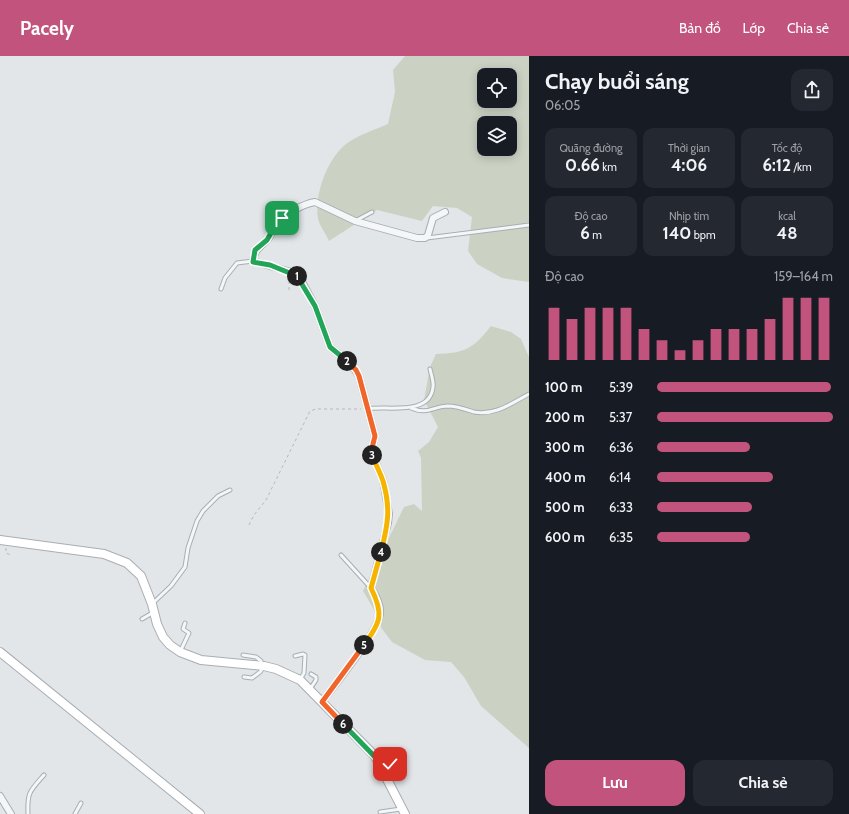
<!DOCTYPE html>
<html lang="vi">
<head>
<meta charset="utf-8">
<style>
	:root { --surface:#171b24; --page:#242831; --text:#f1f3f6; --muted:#9ea1a6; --accent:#c2537c }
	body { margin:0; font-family:Cabin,sans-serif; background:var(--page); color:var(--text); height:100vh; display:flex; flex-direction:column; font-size:15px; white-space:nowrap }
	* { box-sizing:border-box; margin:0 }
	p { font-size:13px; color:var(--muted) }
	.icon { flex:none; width:22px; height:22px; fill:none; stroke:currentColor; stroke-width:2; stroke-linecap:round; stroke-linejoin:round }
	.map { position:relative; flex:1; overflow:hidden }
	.side { display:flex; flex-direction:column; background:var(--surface); width:320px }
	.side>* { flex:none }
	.tools { position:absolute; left:477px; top:12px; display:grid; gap:8px }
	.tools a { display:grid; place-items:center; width:40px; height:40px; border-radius:8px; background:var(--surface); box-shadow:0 2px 10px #0003; font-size:20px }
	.pin { position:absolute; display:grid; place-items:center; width:34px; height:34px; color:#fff; margin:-17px; border-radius:8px; box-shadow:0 2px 6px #0006 }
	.km { position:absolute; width:20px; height:20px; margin:-10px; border-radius:50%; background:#222; color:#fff; font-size:11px; line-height:20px; text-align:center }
	.round { display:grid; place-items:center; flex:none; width:42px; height:42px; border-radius:12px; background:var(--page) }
	.summary { display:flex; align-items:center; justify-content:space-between; height:68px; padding:0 16px }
	h1 { font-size:22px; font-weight:700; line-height:30px }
	.metrics { display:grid; grid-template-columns:repeat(3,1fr); gap:6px; height:68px; padding:4px 16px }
	.metrics div { display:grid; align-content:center; border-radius:10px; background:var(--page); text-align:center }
	.metrics b { font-size:17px; font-weight:700 }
	.metrics small { font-size:11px; font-weight:400 }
	.metrics p { font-size:11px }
	.chart { height:112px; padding:8px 16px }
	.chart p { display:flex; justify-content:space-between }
	.chart svg { width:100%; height:72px; margin-top:4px; stroke:var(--accent); stroke-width:6 }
	.action { display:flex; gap:8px; margin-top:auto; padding:8px 16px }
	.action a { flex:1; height:46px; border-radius:12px; background:var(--accent); color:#fff; font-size:16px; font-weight:700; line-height:46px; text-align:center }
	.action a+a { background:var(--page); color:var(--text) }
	ul { padding:0 16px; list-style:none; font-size:13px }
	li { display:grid; grid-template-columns:64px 48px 1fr; align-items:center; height:30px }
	li i { height:10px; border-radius:5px; background:var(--accent) }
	header { display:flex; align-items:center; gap:24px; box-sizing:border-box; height:56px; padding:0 20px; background:var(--accent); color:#fff }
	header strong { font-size:19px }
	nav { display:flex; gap:22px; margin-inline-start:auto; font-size:14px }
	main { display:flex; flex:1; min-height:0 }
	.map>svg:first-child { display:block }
	.green { fill:#cbd2c4; fill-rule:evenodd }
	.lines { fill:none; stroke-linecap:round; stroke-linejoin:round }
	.lane-casing { stroke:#a8aeb3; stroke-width:5 }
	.street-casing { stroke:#a8aeb3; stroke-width:8 }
	.secondary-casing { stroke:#a8aeb3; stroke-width:10 }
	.path { stroke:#b4b9bd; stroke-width:1; stroke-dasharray:3 3; stroke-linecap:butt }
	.lane { stroke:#f4f6f8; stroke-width:3 }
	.street { stroke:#f4f6f8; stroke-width:6 }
	.secondary { stroke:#fff; stroke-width:8 }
	.split-1-casing { stroke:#fff; stroke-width:8 }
	.split-2-casing { stroke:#fff; stroke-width:8 }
	.split-3-casing { stroke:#fff; stroke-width:8 }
	.split-4-casing { stroke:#fff; stroke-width:8 }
	.split-5-casing { stroke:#fff; stroke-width:8 }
	.split-6-casing { stroke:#fff; stroke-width:8 }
	.split-7-casing { stroke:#fff; stroke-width:8 }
	.split-1 { stroke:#22a559; stroke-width:5 }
	.split-2 { stroke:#22a559; stroke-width:5 }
	.split-3 { stroke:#f0652b; stroke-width:5 }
	.split-4 { stroke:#f5b400; stroke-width:5 }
	.split-5 { stroke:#f5b400; stroke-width:5 }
	.split-6 { stroke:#f0652b; stroke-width:5 }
	.split-7 { stroke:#22a559; stroke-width:5 }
</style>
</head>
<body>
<header>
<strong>Pacely</strong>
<nav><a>Bản đồ</a><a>Lớp</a><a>Chia sẻ</a></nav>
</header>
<main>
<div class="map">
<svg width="529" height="758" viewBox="0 0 529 758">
	<rect width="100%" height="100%" fill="#e2e6e9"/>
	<!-- green -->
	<g class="green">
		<path d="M405,0H529V226L502,222L477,208L468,195L472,161L457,152L433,150L422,165L377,154L329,185C326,178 320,170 318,163C314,139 327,103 346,88C358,79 374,74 388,68L395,36L393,14ZM484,19H510V45H484ZM484,67H510V93H484Z"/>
		<path d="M491,270L511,276L521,283L529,301V692L481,650L464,621L451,606L425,604L392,586L382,573L373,552L363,535L404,451L414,448L422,455L421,402L418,395L429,386L438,371L424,344L430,311L436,298C465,297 473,293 491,270Z"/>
	</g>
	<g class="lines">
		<defs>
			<g id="lane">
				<polyline points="357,164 372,156"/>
				<polyline points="427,182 529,169"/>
				<polyline points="221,233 225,222 237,207 253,205"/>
				<path d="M411,352C428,359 431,351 447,350C457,350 465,353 474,356C495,360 512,347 529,338"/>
				<path d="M367,353C385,349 430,361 433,331C434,326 431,318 430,313"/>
				<polyline points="341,499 371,532"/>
				<polyline points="152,548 171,530 185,511 188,492 197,465 203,455 218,440 230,434"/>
				<polyline points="142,563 154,556"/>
				<polyline points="180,596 189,577 183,573 185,567"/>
				<polyline points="243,599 256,601 261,605 261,608"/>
				<polyline points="295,600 303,598 305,599 304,617 301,622"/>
				<polyline points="244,621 252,622 260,616 263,612"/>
				<polyline points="310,633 316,624 316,621 311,618"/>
				<polyline points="378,704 386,703 390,708"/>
				<polyline points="380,756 401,753"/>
				<path d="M28,758C27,736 30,735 44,719"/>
				<polyline points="75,758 81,747"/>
			</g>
			<g id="street">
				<path d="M322,646C335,628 378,576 380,558C381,548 375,539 371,532L388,467L389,458L383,424L371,396L375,380L359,320L351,308L330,291L315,250L301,224L291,216L253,205C255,192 260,192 268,183C272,178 273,172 277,167C285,158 303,148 315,146L355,165L417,182H425L428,179L433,162L445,156"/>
				<polyline points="0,740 11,758"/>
			</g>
			<g id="secondary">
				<polyline points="0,484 104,498 127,507 141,520 152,548 157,568 163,581 170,589 180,596 201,604 264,610 276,613 300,624 375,700 405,758"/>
				<polyline points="0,596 200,758"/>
			</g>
		</defs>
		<!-- lane casing -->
		<use href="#lane" class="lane-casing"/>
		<!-- street casing -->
		<use href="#street" class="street-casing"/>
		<!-- secondary casing -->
		<use href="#secondary" class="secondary-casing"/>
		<!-- path -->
		<g class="path">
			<polyline points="289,234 289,222"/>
			<polyline points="249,469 254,459 266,444 310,355 316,353 361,353"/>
			<polyline points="6,492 6,497 11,499"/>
		</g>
		<!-- lane -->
		<use href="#lane" class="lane"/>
		<!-- street -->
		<use href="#street" class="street"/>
		<!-- secondary -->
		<use href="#secondary" class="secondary"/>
	</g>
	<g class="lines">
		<defs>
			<polyline id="split-1" points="282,162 276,168 267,184 255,194 253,206 270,209 297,220"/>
			<polyline id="split-2" points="297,220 315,250 330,291 347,305"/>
			<polyline id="split-3" points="347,305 356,314 359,320 375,380 372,392 372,399"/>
			<path id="split-4" d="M372,399C375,407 380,416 383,425C391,453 388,468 381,496"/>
			<path id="split-5" d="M364,589C381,566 384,558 371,532L381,496"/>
			<polyline id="split-6" points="343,668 322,646 364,589"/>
			<polyline id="split-7" points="343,668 378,704 386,702 390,708"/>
		</defs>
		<!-- split-1 casing -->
		<use href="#split-1" class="split-1-casing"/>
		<!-- split-2 casing -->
		<use href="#split-2" class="split-2-casing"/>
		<!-- split-3 casing -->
		<use href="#split-3" class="split-3-casing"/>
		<!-- split-4 casing -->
		<use href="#split-4" class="split-4-casing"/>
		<!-- split-5 casing -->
		<use href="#split-5" class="split-5-casing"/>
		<!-- split-6 casing -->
		<use href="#split-6" class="split-6-casing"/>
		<!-- split-7 casing -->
		<use href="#split-7" class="split-7-casing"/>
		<!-- split-1 -->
		<use href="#split-1" class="split-1"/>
		<!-- split-2 -->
		<use href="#split-2" class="split-2"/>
		<!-- split-3 -->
		<use href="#split-3" class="split-3"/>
		<!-- split-4 -->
		<use href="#split-4" class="split-4"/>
		<!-- split-5 -->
		<use href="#split-5" class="split-5"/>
		<!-- split-6 -->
		<use href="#split-6" class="split-6"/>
		<!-- split-7 -->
		<use href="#split-7" class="split-7"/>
	</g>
</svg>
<div class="tools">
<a><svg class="icon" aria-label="locate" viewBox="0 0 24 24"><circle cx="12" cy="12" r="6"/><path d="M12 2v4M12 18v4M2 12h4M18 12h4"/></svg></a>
<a><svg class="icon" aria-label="layers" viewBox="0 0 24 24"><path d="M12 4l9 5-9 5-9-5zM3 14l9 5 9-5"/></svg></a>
</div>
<div class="pin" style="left:282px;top:162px;background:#1e9e55"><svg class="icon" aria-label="arrive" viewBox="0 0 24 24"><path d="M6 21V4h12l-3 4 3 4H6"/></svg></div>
<div class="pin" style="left:390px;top:708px;background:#d93025"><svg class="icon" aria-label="check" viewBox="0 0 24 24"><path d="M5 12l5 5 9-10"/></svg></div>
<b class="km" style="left:297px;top:220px">1</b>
<b class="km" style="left:347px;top:305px">2</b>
<b class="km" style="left:372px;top:399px">3</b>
<b class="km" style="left:381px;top:496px">4</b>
<b class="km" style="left:364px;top:589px">5</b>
<b class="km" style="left:343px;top:668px">6</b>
</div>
<section class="side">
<div class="summary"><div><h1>Chạy buổi sáng</h1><p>06:05</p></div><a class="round"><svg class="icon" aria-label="share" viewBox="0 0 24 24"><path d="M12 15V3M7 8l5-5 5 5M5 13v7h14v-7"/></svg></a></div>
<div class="metrics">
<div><p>Quãng đường</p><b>0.66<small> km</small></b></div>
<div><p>Thời gian</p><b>4:06</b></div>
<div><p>Tốc độ</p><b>6:12<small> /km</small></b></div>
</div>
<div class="metrics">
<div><p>Độ cao</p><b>6<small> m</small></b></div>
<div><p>Nhịp tim</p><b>140<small> bpm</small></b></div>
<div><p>kcal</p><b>48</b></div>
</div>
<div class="chart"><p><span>Độ cao</span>159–164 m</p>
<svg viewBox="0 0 160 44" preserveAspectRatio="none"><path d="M5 44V12M15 44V19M25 44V12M35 44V12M45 44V12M55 44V25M65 44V32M75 44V38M85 44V32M95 44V25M105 44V25M115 44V25M125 44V19M135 44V6M145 44V6M155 44V6"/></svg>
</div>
<ul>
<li><b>100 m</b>5:39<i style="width:99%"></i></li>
<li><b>200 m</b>5:37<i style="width:100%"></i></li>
<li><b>300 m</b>6:36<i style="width:53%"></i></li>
<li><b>400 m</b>6:14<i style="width:66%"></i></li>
<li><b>500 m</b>6:33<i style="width:54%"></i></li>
<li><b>600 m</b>6:35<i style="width:53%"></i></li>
</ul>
<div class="action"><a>Lưu</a><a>Chia sẻ</a></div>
</section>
</main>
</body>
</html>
